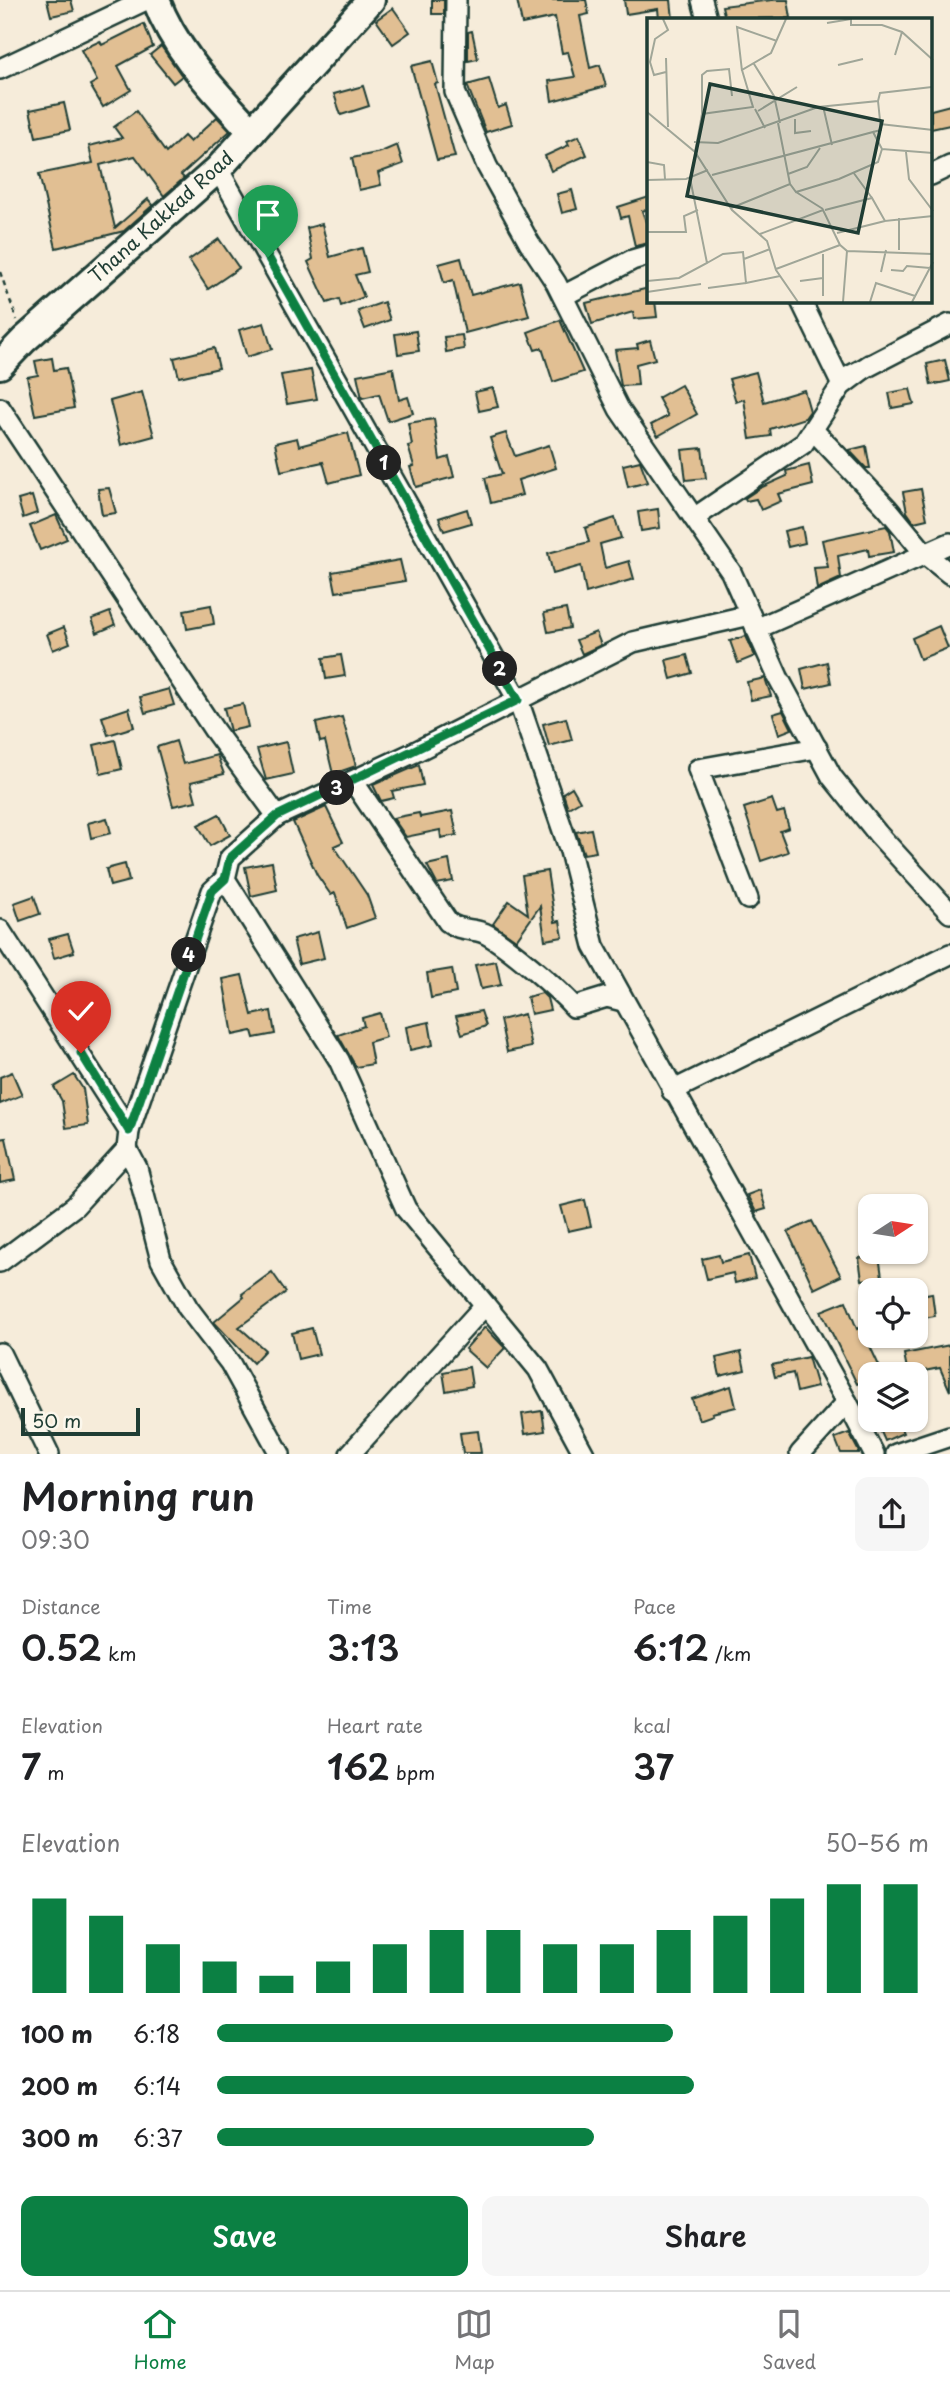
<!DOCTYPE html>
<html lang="en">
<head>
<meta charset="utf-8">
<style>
	:root { --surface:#fff; --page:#f6f6f6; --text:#202124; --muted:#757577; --line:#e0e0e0; --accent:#0b8043 }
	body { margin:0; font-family:"Playpen Sans",sans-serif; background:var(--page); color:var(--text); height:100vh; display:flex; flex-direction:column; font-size:26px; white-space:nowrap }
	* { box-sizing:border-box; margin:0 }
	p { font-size:23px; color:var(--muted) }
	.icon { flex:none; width:38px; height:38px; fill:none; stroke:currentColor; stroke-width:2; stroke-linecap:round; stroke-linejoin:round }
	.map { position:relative; height:1454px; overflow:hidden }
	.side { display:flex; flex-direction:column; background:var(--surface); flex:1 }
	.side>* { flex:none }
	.needle { width:46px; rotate:78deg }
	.tools { position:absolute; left:858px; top:1194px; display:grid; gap:14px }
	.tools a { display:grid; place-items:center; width:70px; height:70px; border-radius:14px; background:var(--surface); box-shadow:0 2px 5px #0004; font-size:35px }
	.scale { position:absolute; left:21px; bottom:18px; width:119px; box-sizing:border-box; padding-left:7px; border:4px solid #1f3d34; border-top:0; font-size:19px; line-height:24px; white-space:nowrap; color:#1f3d34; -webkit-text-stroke:5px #fbf7ec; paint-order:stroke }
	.pin { position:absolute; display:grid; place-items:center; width:60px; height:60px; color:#fff; margin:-72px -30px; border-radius:50% 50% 50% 0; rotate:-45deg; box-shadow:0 0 7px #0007 }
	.pin .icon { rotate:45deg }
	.km { position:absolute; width:35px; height:35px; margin:-18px; border-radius:50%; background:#222; color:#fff; font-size:19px; line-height:35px; text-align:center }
	.round { display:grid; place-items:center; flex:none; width:74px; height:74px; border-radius:14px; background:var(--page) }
	.summary { display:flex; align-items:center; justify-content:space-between; height:119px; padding:0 21px }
	h1 { font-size:38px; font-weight:600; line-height:52px }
	.stats { display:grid; grid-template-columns:repeat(3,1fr); gap:10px; height:119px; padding:7px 21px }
	.stats div { display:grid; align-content:center }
	.stats b { font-size:35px; font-weight:600 }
	.stats small { font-size:19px; font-weight:400 }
	.stats p { font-size:19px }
	.chart { height:196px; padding:14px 21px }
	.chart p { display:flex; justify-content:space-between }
	.chart svg { width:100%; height:126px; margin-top:7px; stroke:var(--accent); stroke-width:6 }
	.cta { display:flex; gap:14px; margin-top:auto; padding:14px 21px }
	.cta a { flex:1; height:80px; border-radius:14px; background:var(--accent); color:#fff; font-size:28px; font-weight:600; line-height:80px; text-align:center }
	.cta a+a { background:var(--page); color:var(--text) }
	ul { padding:0 21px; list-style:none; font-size:23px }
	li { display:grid; grid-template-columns:112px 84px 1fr; align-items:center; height:52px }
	li i { height:18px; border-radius:9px; background:var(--accent) }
	.menu { display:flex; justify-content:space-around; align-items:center; height:98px; border-top:2px solid var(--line); background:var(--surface); font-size:19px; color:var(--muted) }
	.menu a { display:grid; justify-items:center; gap:4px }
	.menu .current { color:var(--accent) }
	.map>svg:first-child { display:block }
	.building { fill:#e1bf93; stroke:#1f3d34; stroke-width:2 }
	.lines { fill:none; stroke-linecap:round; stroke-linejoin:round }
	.minor-casing { stroke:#1f3d34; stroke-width:24 }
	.secondary-casing { stroke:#1f3d34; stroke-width:32 }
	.path { stroke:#1f3d34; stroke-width:2.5; stroke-dasharray:5 5; stroke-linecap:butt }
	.minor { stroke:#fbf7ec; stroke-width:19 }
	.secondary { stroke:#fbf7ec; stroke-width:26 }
	.route-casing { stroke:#fff; stroke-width:14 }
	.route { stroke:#0b8043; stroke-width:9 }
	.labels { text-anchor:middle; stroke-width:5; stroke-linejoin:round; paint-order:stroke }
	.street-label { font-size:19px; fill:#1f3d34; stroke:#fbf7ec }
	.inset-road { fill:none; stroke:#a0a698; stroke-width:2 }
	.view { fill:#1f3d34; fill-opacity:0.15; stroke:#1f3d34; stroke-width:3.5 }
	.inset-edge { fill:none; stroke:#1f3d34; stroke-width:3.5 }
</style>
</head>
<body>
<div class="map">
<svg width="950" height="1454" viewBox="0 0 950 1454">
	<rect width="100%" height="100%" fill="#f6ecda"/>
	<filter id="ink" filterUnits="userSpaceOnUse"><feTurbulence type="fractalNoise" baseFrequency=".0143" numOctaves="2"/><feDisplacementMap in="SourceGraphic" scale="14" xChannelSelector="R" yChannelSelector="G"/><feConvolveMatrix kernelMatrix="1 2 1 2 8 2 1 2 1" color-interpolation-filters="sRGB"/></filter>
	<g filter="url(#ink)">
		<!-- building -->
		<g class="building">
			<polygon points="47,0 71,0 74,11 51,16"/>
			<rect x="432" y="0" width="12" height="14"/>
			<polygon points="517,0 586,0 589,14 580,16 590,68 600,65 606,86 552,101 549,81 575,77 568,52 562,53 555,17 522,24"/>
			<polygon points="624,0 671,0 673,19 659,19 658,9 626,14"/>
			<polygon points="772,0 788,0 791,18 725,19 722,6"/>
			<polygon points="393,8 410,32 393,44 376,20"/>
			<polygon points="144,24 153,47 118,66 131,90 103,107 90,85 97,81 81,50 100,41 102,45"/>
			<polygon points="472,31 478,59 468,61 468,32"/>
			<polygon points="161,46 182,76 173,83 150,55"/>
			<polygon points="432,61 438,83 435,84 455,157 437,160 411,66"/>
			<polygon points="489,79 498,108 506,105 512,124 486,132 467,85"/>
			<polygon points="363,86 369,106 341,115 334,94"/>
			<polygon points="64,103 70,130 36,137 30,110"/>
			<polygon points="950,105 950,125 931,129 931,110"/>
			<polygon points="136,111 166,153 184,136 190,142 217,117 230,131 181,175 184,178 164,196 135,156 100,165 115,228 148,199 153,205 124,231 56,248 39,174 93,163 89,146 122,138 114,127"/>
			<polygon points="579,136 587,155 551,171 545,156 569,145 567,141"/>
			<polygon points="397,145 403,164 378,173 381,185 359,190 352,158 381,152"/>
			<polygon points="572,190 577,209 562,213 557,194"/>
			<polygon points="649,197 649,209 642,211 646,222 649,221 649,243 635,246 628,216 621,218 618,207"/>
			<polygon points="322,224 330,257 362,248 368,272 355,275 364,297 341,306 339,299 327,303 308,262 313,259 307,228"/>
			<polygon points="219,239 239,268 208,289 189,260"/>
			<polygon points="461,258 471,295 520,282 529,316 465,333 453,280 444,283 439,264"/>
			<polygon points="649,288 649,301 655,301 657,317 634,319 633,312 592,324 586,303"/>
			<polygon points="384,302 390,320 365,329 358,311"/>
			<polygon points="560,320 583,372 553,382 542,348 535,350 528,332"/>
			<polygon points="264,323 272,349 247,357 239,330"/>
			<polygon points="416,331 419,351 398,354 395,334"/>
			<polygon points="462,335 464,349 446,352 444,337"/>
			<polygon points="650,340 655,359 636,364 638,385 621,386 615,350 638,348 637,344"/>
			<polygon points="214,348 219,368 179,377 174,358"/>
			<polygon points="52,358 54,370 66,368 74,408 35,415 27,377 38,375 35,361"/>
			<polygon points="945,360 950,381 931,385 927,364"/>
			<polygon points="393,368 399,400 408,397 413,413 388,421 379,394 362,398 357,375"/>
			<polygon points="311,370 317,399 287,404 281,375"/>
			<polygon points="756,372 764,402 804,390 810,411 805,418 770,429 771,436 750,439 744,399 736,402 729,379"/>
			<polygon points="681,385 697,414 658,436 651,425 668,416 658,398"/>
			<polygon points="493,388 498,407 479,411 475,392"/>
			<polygon points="910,389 914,404 892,408 889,393"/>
			<polygon points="142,392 154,436 121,445 110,401"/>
			<polygon points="434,419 440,460 449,457 454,477 416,487 410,467 414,466 408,446 412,445 408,423"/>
			<polygon points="348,433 359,475 329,483 323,462 281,471 275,443 297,438 299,446"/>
			<polygon points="506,433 515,456 549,445 556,468 518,480 522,495 491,503 485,478 502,474 490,438"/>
			<polygon points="866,446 870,468 866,468 849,450"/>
			<polygon points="702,448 706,478 686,480 682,450"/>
			<polygon points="640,461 648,482 628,487 623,465"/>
			<polygon points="809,465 813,485 778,494 781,501 761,510 756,499 746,501 745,498 760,488 787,476 786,471"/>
			<polygon points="109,488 116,513 102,515 98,489"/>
			<polygon points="921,489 927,519 914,522 907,512 903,492"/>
			<polygon points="32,496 37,513 23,518 18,500"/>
			<polygon points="467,509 471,523 444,531 439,518"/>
			<polygon points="658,509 660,528 641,531 638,512"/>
			<polygon points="56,515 67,539 40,550 30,526"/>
			<polygon points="615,518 621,538 600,544 605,568 629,561 634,579 586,593 581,566 553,574 548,553 589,542 585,528"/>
			<polygon points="886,526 890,531 894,552 869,556 868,549 838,556 841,578 817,589 814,568 828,567 822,540"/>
			<polygon points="802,527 805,543 788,547 784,531"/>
			<polygon points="400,560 405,581 336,592 332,572"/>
			<polygon points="211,605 214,624 187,629 184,610"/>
			<polygon points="566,609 570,628 548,632 544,613"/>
			<polygon points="110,612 115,625 97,633 92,619"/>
			<polygon points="939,626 948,648 920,659 912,638"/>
			<polygon points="64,627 70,643 53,650 47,634"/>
			<polygon points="596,632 601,645 582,654 576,640"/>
			<polygon points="746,636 755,656 738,663 730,641"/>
			<polygon points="341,655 345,676 326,679 323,658"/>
			<polygon points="687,655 692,673 671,679 666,660"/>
			<polygon points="827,662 831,683 805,689 801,669"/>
			<polygon points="765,678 771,696 751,700 747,682"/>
			<polygon points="169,689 174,705 145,713 140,697"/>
			<polygon points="243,704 248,727 230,731 224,708"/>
			<polygon points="129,708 134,727 108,735 102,717"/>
			<polygon points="783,711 792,729 779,734 773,714"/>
			<polygon points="342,717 356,766 333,774 325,741 320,742 316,723"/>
			<polygon points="566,718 572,740 549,746 543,724"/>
			<polygon points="115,740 122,769 101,774 94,745"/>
			<polygon points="176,741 183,764 217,755 224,774 191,782 196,801 173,806 157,747"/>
			<polygon points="286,742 293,774 266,780 257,749"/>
			<polygon points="419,765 423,785 392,791 394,798 381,801 373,785"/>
			<polygon points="572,787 580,801 568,808 563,793"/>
			<polygon points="772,799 777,813 784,811 789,828 780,831 788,852 761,861 744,808"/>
			<polygon points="326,807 343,842 334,846 367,895 375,918 347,928 335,893 331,895 317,875 293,822"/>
			<polygon points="452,811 457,835 441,838 440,830 406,837 393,818 419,813 420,817"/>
			<polygon points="219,814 230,835 210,846 198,825"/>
			<polygon points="107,818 111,833 91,838 88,823"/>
			<polygon points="591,829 596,852 584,854 576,832"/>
			<polygon points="449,860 453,881 437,884 427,865"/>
			<polygon points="272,862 277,890 251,896 245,867"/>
			<polygon points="125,864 129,881 110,886 106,869"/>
			<polygon points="547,871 555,922 560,921 563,937 545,940 540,906 516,940 493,924 509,901 528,914 522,875"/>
			<polygon points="34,896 40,914 20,921 14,903"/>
			<polygon points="318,932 324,958 299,964 293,939"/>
			<polygon points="68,934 74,952 54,958 49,939"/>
			<polygon points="496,961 501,985 481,989 475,965"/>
			<polygon points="452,969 456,993 431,998 427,973"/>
			<polygon points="242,975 252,1015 271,1011 275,1034 254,1038 252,1031 233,1035 223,979"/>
			<polygon points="542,993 547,998 550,1010 531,1014 527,997"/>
			<polygon points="481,1011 486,1026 462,1034 456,1016"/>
			<polygon points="380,1013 386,1037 369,1042 373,1064 356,1067 338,1035 364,1026 362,1018"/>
			<polygon points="524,1014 531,1047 507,1052 500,1020"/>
			<polygon points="429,1022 433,1045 410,1050 406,1027"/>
			<polygon points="12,1072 22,1095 0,1104 0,1077"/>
			<polygon points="74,1075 83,1089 88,1125 66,1128 62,1101 54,1087"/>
			<polygon points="6,1138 15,1180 0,1183 0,1139"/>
			<polygon points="760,1190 766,1209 756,1212 747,1195"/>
			<polygon points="585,1200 591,1226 568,1231 561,1206"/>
			<polygon points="812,1221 841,1276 814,1289 788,1232"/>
			<polygon points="719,1255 721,1262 749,1255 755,1278 735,1283 733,1273 707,1279 702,1259"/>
			<polygon points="879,1255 882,1277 862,1280 859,1258"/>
			<polygon points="272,1272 286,1292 239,1327 265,1350 253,1363 214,1322 244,1297 242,1294"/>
			<polygon points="932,1293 935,1316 918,1319 915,1296"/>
			<polygon points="846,1301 857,1329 861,1327 882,1372 870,1374 870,1378 857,1384 821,1311"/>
			<polygon points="485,1327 505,1348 486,1368 465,1349"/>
			<polygon points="312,1328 319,1354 298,1359 292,1333"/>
			<polygon points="950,1345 950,1391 940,1368 908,1374 904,1354"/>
			<polygon points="741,1352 745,1370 720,1376 716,1358"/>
			<polygon points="808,1357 817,1387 797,1392 793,1373 775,1377 772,1365"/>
			<polygon points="469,1367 472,1386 446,1391 443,1372"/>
			<polygon points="731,1386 736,1407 712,1413 713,1415 699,1420 692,1399"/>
			<polygon points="542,1411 545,1431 525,1434 522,1414"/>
			<polygon points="885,1419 897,1419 903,1433 885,1441 877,1423"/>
			<polygon points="478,1431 481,1453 463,1453 460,1433"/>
			<polygon points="849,1433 858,1450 859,1453 841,1453 835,1438"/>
		</g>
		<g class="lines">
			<defs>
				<g id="minor">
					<polyline points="456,0 455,92 487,166 529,242 556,283 619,409 731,572 778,677 832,777 878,834 950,913"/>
					<polyline points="702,0 707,19"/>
					<polyline points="0,69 146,0"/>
					<polyline points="218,169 518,700 570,851 594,946 847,1402 800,1454"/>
					<polyline points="931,175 950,166"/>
					<polyline points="563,296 632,260 649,255"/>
					<polyline points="801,301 840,381 950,324"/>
					<polyline points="0,408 214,730 277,816 230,858 225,879 339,1060 406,1209 538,1369 584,1454"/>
					<polyline points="813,430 887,508 926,555 950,574"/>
					<polyline points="694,518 803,444 841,386 869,365"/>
					<polyline points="756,629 950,543"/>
					<path d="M353,781L448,922C460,931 471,928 484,933C504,942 559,990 574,1007L607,997L623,1001"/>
					<polyline points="277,816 413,753 633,642 750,615"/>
					<polyline points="748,899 698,769 817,748"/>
					<polyline points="0,930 129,1131 127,1149 75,1206 0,1262"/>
					<polyline points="672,1091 950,954"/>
					<polyline points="129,1131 212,891 225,879"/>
					<polyline points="127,1149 137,1168 161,1260 188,1308 230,1363 280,1454"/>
					<polyline points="0,1353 49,1454"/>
					<polyline points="847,1402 874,1454"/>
					<polyline points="350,1454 485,1305"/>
					<polyline points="896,1454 950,1436"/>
				</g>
				<g id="secondary">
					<path d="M156,0C176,53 214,90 252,132"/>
					<polyline points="0,365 24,340 218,169 371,0"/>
				</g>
			</defs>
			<!-- minor casing -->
			<use href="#minor" class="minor-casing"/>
			<!-- secondary casing -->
			<use href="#secondary" class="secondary-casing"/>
			<!-- path -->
			<polyline class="path" points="0,272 17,320"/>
			<!-- minor -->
			<use href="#minor" class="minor"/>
			<!-- secondary -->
			<use href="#secondary" class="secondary"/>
		</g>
	</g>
	<g class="lines" filter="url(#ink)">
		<defs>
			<polyline id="route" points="81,1053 129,1131 212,891 225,879 230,858 277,816 518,700 268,257"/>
		</defs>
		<!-- route casing -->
		<use href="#route" class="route-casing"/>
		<!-- route -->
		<use href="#route" class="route"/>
	</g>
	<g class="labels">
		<!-- street labels -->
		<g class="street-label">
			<text transform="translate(161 217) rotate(-42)" y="7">Thana Kakkad Road</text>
		</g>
	</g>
	<!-- overview -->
	<g transform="translate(647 18)">
		<rect width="285" height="285" fill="#f6ecda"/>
		<path class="inset-road" d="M16,1L21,12L8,21L3,44L7,57L19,54M204,1V7H235L255,14L286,42M180,5L204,1M248,37L255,14M19,40L21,109M107,46L127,78L133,105M191,47L216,41M95,53L90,9L130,23M176,88L185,127M108,91L118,110M111,93L150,69M0,94L48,134L85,192L120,223L129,252L151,284M55,96V57L60,53L82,51L85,78M148,101V115L164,113M131,105L143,166M233,106L286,112M226,114L234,112L231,83M47,124L71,125L171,89L231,83L233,75L285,69M48,134L55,96L106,89L95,52L124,35L139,1M259,134L262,161L286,193M0,144L17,147L18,161M206,154L225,180M141,156L160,149L173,130M65,157L226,114L235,131M0,162L39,161L61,152M149,174L176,191M84,190L143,166L149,174L192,161L231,144L235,131L286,135M178,192L225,180L238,203L286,198M252,200V232M0,214H39L37,198L51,192M190,215L238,203M113,216L176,192L193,227M200,233L286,236M97,241L123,231M60,245L76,236L96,234L99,265L133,258M129,251L193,227L200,233L196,284M244,252L256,253L260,248L283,250M234,254L239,232M0,263L32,260L60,245L43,160M153,263L176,260M61,270L99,265M0,274L54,266M176,278V236M223,284L229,265L268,278M265,284L286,244"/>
		<path class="view" d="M63,66L235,103L211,215L40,178Z"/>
		<rect width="285" height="285" class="inset-edge"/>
	</g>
</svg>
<div class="tools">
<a><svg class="needle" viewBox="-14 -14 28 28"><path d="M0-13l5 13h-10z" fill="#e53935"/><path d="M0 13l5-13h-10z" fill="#757577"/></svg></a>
<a><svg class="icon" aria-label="locate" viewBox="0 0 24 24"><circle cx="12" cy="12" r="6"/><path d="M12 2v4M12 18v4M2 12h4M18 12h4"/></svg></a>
<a><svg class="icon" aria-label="layers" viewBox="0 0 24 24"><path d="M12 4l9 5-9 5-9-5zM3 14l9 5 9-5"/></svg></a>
</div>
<div class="scale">50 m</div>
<div class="pin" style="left:268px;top:257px;background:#1e9e55"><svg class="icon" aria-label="arrive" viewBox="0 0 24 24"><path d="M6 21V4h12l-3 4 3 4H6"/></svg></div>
<div class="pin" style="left:81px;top:1053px;background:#d93025"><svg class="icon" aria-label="check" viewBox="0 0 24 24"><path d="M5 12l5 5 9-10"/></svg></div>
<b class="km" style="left:384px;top:463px">1</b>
<b class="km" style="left:500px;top:669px">2</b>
<b class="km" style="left:337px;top:788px">3</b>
<b class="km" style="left:189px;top:955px">4</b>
</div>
<section class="side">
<div class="summary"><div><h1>Morning run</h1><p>09:30</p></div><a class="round"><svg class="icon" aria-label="share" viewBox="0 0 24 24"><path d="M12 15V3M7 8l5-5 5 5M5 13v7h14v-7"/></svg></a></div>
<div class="stats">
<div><p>Distance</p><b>0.52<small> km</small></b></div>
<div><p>Time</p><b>3:13</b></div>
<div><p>Pace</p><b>6:12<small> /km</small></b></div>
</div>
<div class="stats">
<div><p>Elevation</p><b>7<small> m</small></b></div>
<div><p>Heart rate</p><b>162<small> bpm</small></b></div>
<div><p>kcal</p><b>37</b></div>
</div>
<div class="chart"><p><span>Elevation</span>50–56 m</p>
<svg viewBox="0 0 160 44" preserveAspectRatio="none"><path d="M5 44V11M15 44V17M25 44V27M35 44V33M45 44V38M55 44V33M65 44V27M75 44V22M85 44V22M95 44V27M105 44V27M115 44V22M125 44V17M135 44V11M145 44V6M155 44V6"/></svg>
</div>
<ul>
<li><b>100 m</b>6:18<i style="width:64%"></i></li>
<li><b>200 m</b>6:14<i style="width:67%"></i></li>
<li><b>300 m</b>6:37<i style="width:53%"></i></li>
</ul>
<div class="cta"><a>Save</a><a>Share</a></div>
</section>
<nav class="menu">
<a class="current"><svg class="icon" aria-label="home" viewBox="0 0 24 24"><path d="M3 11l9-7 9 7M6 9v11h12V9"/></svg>Home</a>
<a><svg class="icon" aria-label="map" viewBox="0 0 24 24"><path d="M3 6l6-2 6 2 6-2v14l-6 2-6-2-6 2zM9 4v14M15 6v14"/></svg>Map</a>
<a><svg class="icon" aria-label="saved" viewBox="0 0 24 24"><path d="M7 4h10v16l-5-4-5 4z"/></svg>Saved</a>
</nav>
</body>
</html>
